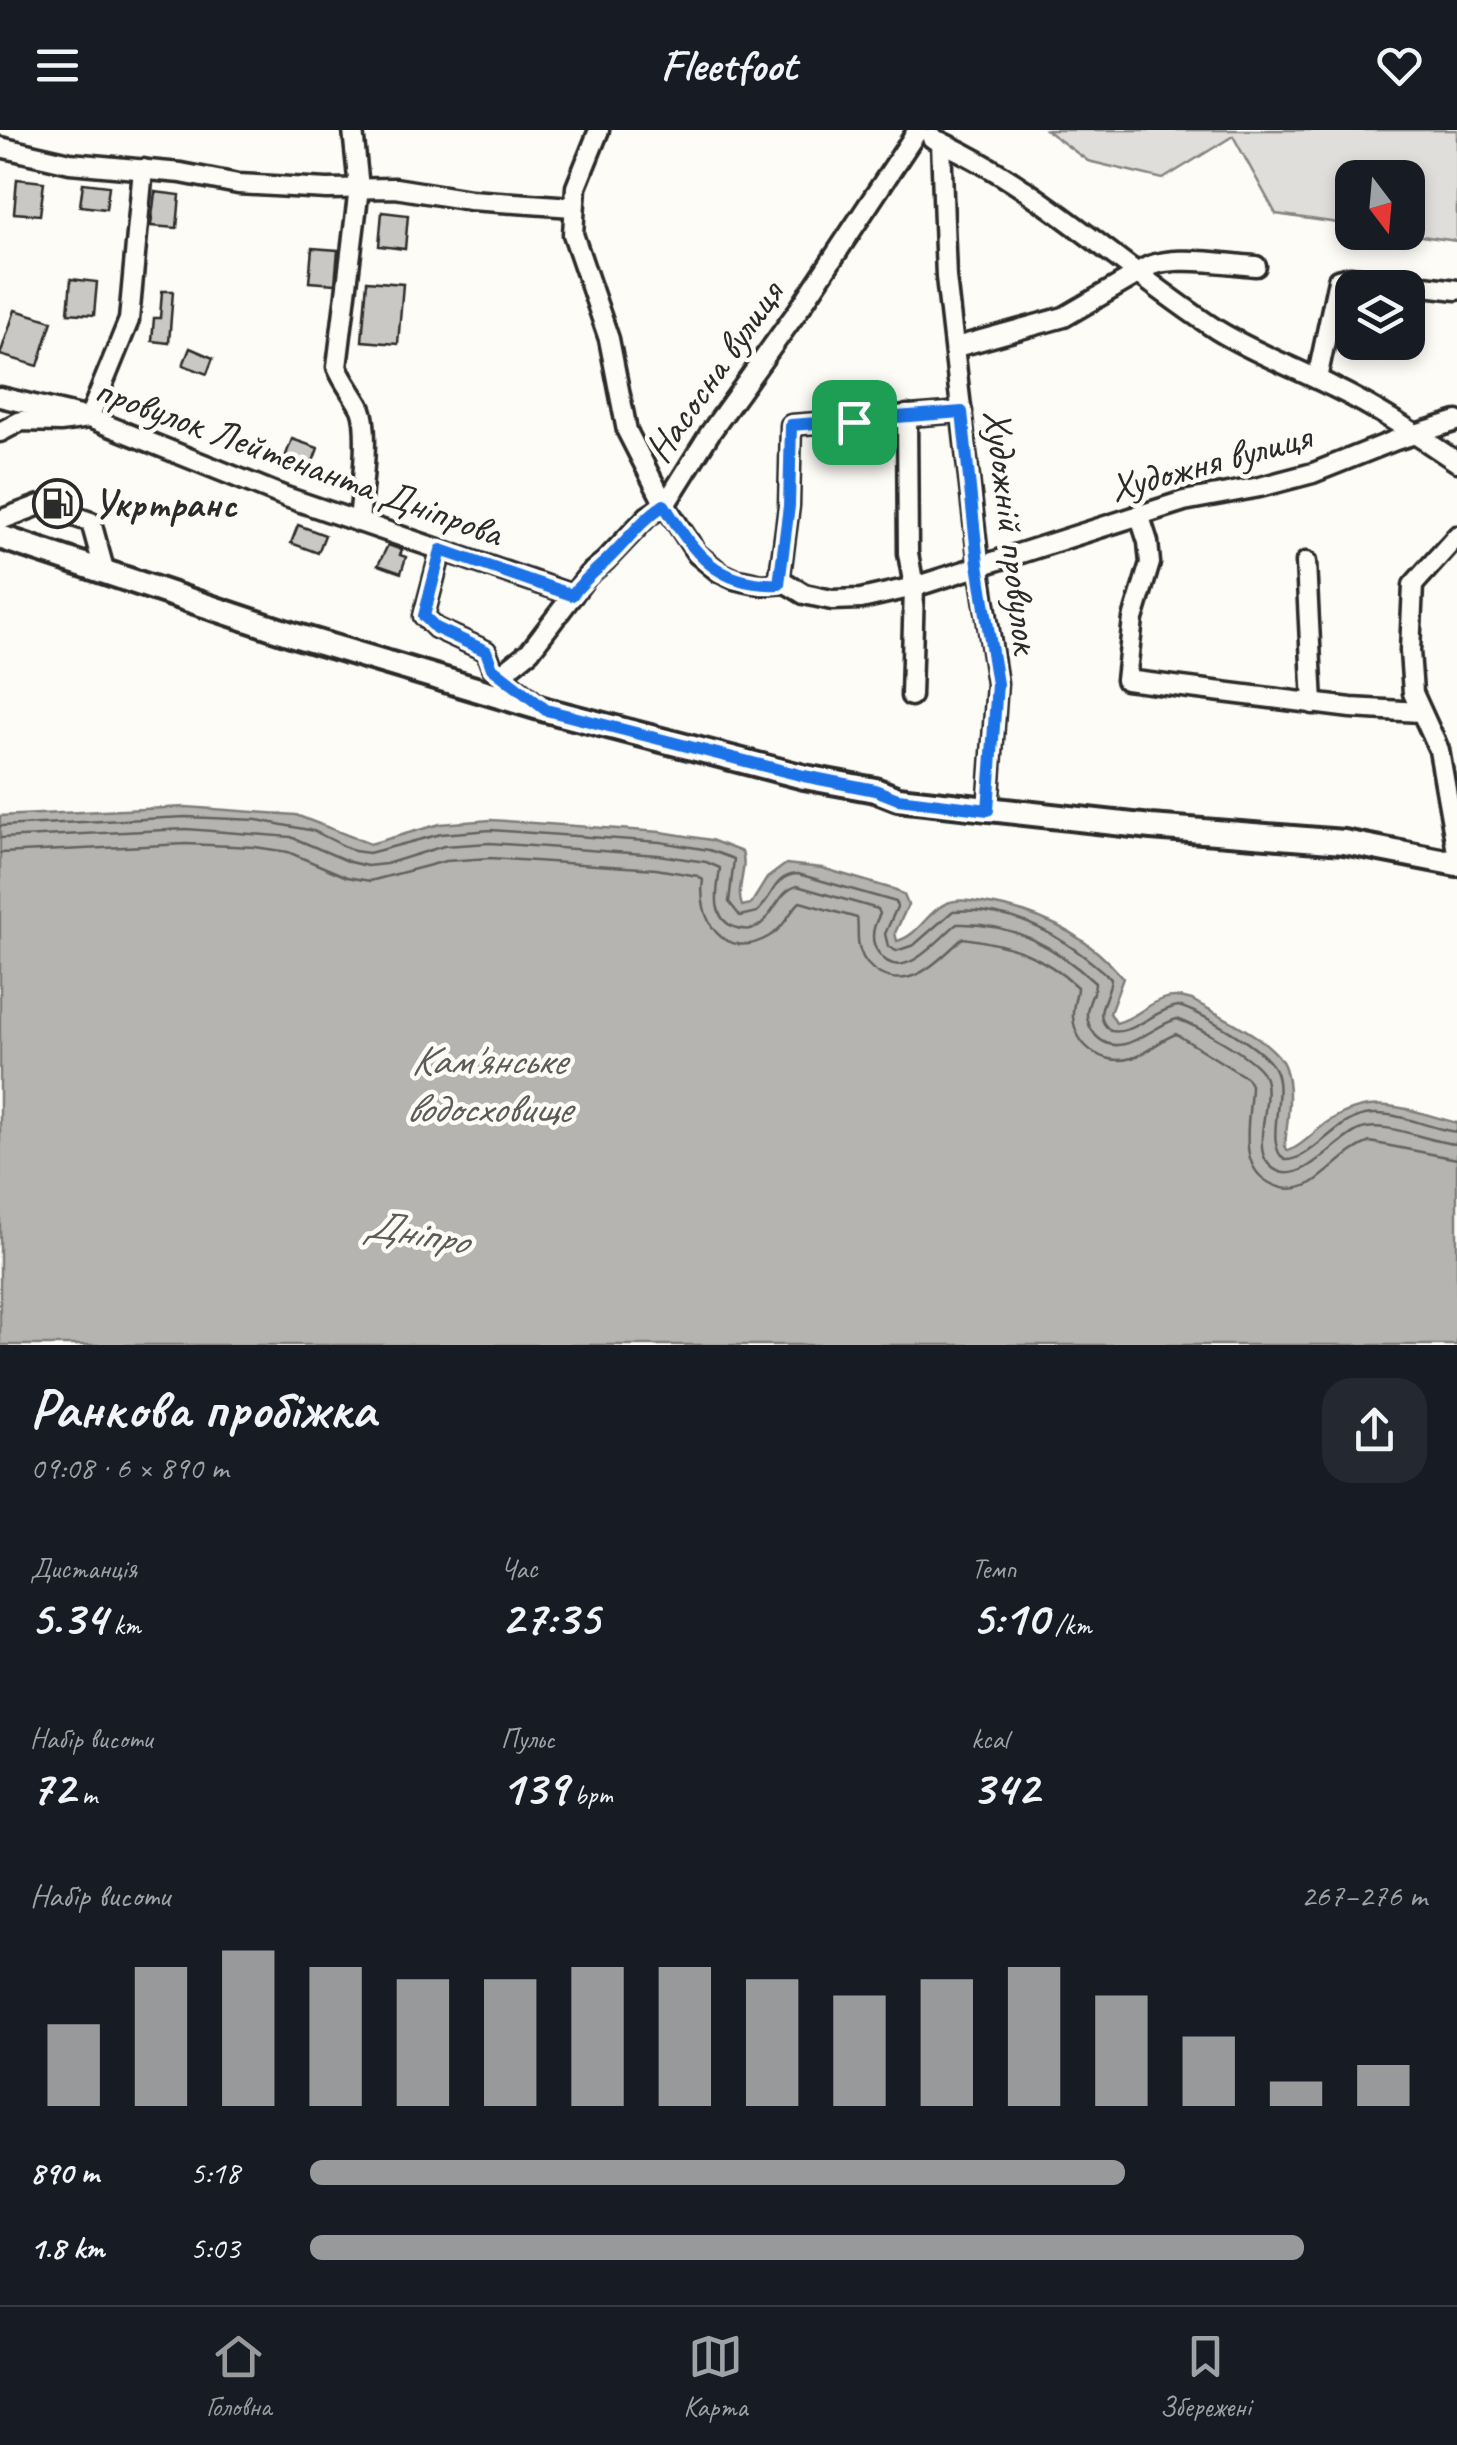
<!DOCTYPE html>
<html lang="uk">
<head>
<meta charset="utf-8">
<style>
	:root { --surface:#171b24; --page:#242831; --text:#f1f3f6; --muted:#9ea1a6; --line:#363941; --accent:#98999b }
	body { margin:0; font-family:Caveat,sans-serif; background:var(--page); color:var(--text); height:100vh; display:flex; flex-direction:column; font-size:38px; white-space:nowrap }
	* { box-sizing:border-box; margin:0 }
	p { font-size:32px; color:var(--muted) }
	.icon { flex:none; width:55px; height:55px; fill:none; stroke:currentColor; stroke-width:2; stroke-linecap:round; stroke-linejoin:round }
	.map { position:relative; height:1215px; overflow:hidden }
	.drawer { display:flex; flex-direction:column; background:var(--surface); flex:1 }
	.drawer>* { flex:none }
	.needle { width:65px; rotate:164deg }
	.fabs { position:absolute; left:1335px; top:30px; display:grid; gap:20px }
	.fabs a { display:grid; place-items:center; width:90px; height:90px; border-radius:20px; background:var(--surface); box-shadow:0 5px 15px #0003; font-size:50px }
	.pin { position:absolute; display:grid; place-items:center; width:85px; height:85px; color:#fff; margin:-42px; border-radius:20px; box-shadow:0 5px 15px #0006 }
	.round { display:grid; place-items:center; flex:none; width:105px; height:105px; border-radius:30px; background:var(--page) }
	.headline { display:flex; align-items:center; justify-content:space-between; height:170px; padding:0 30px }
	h1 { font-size:55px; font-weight:700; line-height:75px }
	.figures { display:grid; grid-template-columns:repeat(3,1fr); gap:15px; height:170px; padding:10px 30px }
	.figures div { display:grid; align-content:center }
	.figures b { font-size:50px; font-weight:700 }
	.figures small { font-size:28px; font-weight:400 }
	.figures p { font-size:28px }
	.chart { height:280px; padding:20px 30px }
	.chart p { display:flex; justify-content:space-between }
	.chart svg { width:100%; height:180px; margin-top:10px; stroke:var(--accent); stroke-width:6 }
	ul { padding:0 30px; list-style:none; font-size:32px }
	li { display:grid; grid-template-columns:160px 120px 1fr; align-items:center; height:75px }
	li i { height:25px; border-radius:12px; background:var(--accent) }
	header { display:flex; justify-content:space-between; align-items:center; height:130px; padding:0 30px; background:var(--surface); font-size:45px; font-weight:700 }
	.tabs { display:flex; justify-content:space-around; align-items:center; height:140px; border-top:2px solid var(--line); background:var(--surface); font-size:28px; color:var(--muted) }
	.tabs a { display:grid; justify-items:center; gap:5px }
	.tabs .current { color:var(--accent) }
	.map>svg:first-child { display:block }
	.green { fill:#dfdeda; stroke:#858482; stroke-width:2.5 }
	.water { fill:#b5b4b1; stroke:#7e7d7b; stroke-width:2.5 }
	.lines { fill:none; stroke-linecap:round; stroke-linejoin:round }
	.shore { stroke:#626261; stroke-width:2.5 }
	.building { fill:#c9c8c4; stroke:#2b2b2b; stroke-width:2.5 }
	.minor-casing { stroke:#2b2b2b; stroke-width:25 }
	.major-casing { stroke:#2b2b2b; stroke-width:30 }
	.minor { stroke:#fdfcf7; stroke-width:18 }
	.major { stroke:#fdfcf7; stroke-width:22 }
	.route-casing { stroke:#fff; stroke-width:20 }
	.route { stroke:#1a73e8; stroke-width:12 }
	.labels { text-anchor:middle; stroke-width:9; stroke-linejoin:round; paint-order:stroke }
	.street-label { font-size:40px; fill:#2b2b2b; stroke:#fdfcf7 }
	.poi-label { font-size:40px; font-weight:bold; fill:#2b2b2b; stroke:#fdfcf7; text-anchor:start }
	.water-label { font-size:42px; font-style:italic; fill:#5b5b5a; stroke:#fdfcf7 }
</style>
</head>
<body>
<header><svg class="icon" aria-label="menu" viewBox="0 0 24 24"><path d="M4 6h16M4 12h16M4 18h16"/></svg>Fleetfoot<svg class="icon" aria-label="heart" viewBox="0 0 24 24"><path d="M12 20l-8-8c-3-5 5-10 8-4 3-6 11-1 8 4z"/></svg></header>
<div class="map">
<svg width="1457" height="1215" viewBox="0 0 1457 1215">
	<rect width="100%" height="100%" fill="#fdfcf7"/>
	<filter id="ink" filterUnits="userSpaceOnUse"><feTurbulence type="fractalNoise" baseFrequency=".01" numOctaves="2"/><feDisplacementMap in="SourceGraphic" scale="20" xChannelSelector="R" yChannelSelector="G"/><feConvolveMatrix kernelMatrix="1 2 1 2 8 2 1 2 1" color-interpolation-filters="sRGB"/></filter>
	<g filter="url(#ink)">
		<!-- green -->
		<polygon class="green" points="1046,0 1457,0 1457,111 1400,103 1408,102 1408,48 1352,48 1352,95 1276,84 1233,6 1163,49 1088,31"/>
		<!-- water -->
		<path class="water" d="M186,677L296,685L370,714L440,694L491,690L661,702L711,710L742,722C748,740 735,758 742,776L751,774L767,748L786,734L822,738L896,760L904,765L908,775L895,803L897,811C919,805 926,783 945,774C957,768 971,771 983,773C1038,781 1087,805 1123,848L1110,883L1116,893C1146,886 1155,858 1192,870C1216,884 1277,911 1285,938C1293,962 1287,991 1285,1016L1288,1021C1301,1017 1314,1002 1326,993C1373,961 1406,980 1457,993V1215H0V686Z"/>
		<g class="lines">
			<!-- shore -->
			<g class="shore">
				<path d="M0,696L186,687L257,690L314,701L354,721L369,723L441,704L491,700L660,712L709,720L734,729L729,772L740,786L757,782C773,768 773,745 798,744L896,772L897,777L885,804L888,816L896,821L914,815L953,781C1016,776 1067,809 1111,849C1109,869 1090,885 1111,901C1135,905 1153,880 1178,876C1200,882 1266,919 1275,940C1287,966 1263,1014 1285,1030C1309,1032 1336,990 1365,985C1394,979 1428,999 1457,1002"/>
				<path d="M0,708L186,699L291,707L350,732L367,736L386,734L444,716L490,713L658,725L706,732L720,738C718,758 709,787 734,797C771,811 772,762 797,756L878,779L880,784C873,796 869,809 878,822C902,858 939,807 957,794C1012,792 1056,817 1095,853C1095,863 1087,873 1087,884C1087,892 1091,900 1096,906C1122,932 1152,895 1177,889C1197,896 1250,925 1262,942C1279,969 1241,1027 1280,1042C1305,1051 1336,1010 1359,1000C1384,989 1429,1013 1457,1014"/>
				<path d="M0,723L186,714L255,717L288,722L347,747L370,751L446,731L490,728L656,739L698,746L703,750C697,790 724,832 768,807C784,799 788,783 800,772L857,788C859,798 856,809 860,820C863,830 871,839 880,844C914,861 941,827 963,808C1009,814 1043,825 1077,857C1077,866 1072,876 1073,887C1076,919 1106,937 1135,927C1151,921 1161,909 1176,904L1247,948L1251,955C1251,987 1234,1039 1274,1055C1286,1061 1300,1059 1312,1053C1333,1040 1347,1020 1370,1012L1457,1029"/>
			</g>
		</g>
		<!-- building -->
		<g class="building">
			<polygon points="17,49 44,52 40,85 14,83"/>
			<polygon points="83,53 109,56 106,79 80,76"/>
			<polygon points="155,62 180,65 177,98 151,96"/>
			<polygon points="382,82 408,85 405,119 379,116"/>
			<polygon points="312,118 338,120 335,154 309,152"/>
			<polygon points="71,149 97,152 94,185 68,183"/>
			<polygon points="367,151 403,154 398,214 362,211"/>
			<polygon points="162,161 173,161 169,213 152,211 154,188 160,188"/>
			<polygon points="15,180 52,191 38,236 0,225"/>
			<polygon points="190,218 213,228 207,244 183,235"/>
			<polygon points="292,309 318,318 310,340 284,330"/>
			<polygon points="59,350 71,353 67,371 55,367"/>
			<polygon points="298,395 325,405 318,423 291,413"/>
			<polygon points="388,415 402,420 400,425 406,427 401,443 378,435"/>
		</g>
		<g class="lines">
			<defs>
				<g id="minor">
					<path d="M353,0L359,58L337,237C343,252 354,265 361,279C370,301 361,366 359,392"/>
					<polyline points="599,0 576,57 573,104 609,209 627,301 665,375 697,424 719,442 734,449 762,455 786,453 804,464 832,470 861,469 914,457 1184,371 1260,357 1313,343 1396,310 1457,291"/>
					<path d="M932,8C1034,52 1123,139 1217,200C1254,223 1294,237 1333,257C1377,278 1417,305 1457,332"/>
					<polyline points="941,12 946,147 979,435 997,553 988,680"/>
					<polyline points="0,17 70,33 181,43 238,54 327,59 395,58 470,70 573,77"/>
					<path d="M956,217L1064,187L1136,145C1157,121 1225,134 1256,136"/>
					<polyline points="1317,249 1338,150 1350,147 1457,160"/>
					<polyline points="0,267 89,288 286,367 573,465"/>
					<polyline points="907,285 908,423 914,457 911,566"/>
					<polyline points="0,302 21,291 60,292 89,288 129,190 143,39"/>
					<polyline points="1139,384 1148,412 1150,433 1133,489 1126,550 1351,578 1420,582"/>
					<polyline points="0,390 40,375 91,392 105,443"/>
					<polyline points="1457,406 1413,455 1410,521 1413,563 1439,620 1457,722"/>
					<polyline points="441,421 424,486 436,498 486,521 492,537 507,549"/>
					<polyline points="1306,432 1313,574"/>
					<polyline points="779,453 789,376 791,295 962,282"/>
					<polyline points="538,575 500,545 530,521 588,445 605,431 648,386 665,375 710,303 802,175 918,0"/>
				</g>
				<polyline id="major" points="0,407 297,506 546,580 804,647 875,660 898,669 1151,697 1344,712 1457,734"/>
			</defs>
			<!-- minor casing -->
			<use href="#minor" class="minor-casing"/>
			<!-- major casing -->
			<use href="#major" class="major-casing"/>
			<!-- minor -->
			<use href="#minor" class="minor"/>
			<!-- major -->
			<use href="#major" class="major"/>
		</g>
	</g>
	<g class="lines" filter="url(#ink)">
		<defs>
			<path id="route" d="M962,282L978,434L997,554L988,680L898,669L875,660L804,646L546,580L492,538L486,521L436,498L424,486L441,420L572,465C583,451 594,442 606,431C626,412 641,390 664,375C694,423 717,457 779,454L789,376L791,295Z"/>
		</defs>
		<!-- route casing -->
		<use href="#route" class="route-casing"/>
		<!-- route -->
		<use href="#route" class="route"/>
	</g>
	<!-- icons -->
	<defs>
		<symbol id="fuel-ring" viewBox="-11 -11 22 22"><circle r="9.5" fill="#fdfcf7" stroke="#2b2b2b" stroke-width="1.5"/><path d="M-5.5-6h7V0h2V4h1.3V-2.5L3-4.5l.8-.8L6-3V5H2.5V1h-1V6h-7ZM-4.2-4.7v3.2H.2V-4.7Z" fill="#2b2b2b"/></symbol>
	</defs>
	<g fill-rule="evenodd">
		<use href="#fuel-ring" x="30" y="346" width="55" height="55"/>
	</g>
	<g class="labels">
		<!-- street labels -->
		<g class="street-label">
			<text transform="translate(713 241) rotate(-55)" y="14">Насосна вулиця</text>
			<text transform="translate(299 330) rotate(20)" y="14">провулок Лейтенанта Дніпрова</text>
			<text transform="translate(1210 331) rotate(-15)" y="14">Художня вулиця</text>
			<text transform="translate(1013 401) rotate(83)" y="14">Художній провулок</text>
		</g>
		<!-- poi labels -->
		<g class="poi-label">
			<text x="93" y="387">Укртранс</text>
		</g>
		<!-- water labels -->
		<g class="water-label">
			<text x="488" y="944">Кам'янське<tspan x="488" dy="48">водосховище</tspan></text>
			<text transform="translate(417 1101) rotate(10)" y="15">Дніпро</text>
		</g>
	</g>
</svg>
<div class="fabs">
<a><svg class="needle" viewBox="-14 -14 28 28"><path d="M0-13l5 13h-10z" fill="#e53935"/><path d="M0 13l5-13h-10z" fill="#9ea1a6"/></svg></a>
<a><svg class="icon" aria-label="layers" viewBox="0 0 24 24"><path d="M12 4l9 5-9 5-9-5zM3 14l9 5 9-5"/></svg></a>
</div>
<div class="pin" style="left:854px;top:292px;background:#1e9e55"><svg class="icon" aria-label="arrive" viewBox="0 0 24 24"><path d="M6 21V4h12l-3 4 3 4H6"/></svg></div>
</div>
<section class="drawer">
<div class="headline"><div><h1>Ранкова пробіжка</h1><p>09:08 · 6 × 890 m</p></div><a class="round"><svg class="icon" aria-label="share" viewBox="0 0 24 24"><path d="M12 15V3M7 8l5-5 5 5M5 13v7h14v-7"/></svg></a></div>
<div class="figures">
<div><p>Дистанція</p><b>5.34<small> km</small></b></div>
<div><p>Час</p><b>27:35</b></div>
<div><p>Темп</p><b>5:10<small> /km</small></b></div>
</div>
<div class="figures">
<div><p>Набір висоти</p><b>72<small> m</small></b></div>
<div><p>Пульс</p><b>139<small> bpm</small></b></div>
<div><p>kcal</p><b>342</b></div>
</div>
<div class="chart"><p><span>Набір висоти</span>267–276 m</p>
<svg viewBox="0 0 160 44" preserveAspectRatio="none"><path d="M5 44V24M15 44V10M25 44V6M35 44V10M45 44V13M55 44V13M65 44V10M75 44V10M85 44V13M95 44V17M105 44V13M115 44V10M125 44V17M135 44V27M145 44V38M155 44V34"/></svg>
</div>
<ul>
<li><b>890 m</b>5:18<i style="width:73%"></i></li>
<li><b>1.8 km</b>5:03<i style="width:89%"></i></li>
</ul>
</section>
<nav class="tabs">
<a class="current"><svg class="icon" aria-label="home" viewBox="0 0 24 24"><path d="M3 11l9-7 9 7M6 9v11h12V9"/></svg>Головна</a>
<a><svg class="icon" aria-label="map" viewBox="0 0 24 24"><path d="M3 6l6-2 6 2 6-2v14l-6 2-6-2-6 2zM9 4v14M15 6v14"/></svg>Карта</a>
<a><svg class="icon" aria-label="saved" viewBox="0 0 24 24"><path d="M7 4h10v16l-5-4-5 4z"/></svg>Збережені</a>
</nav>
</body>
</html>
